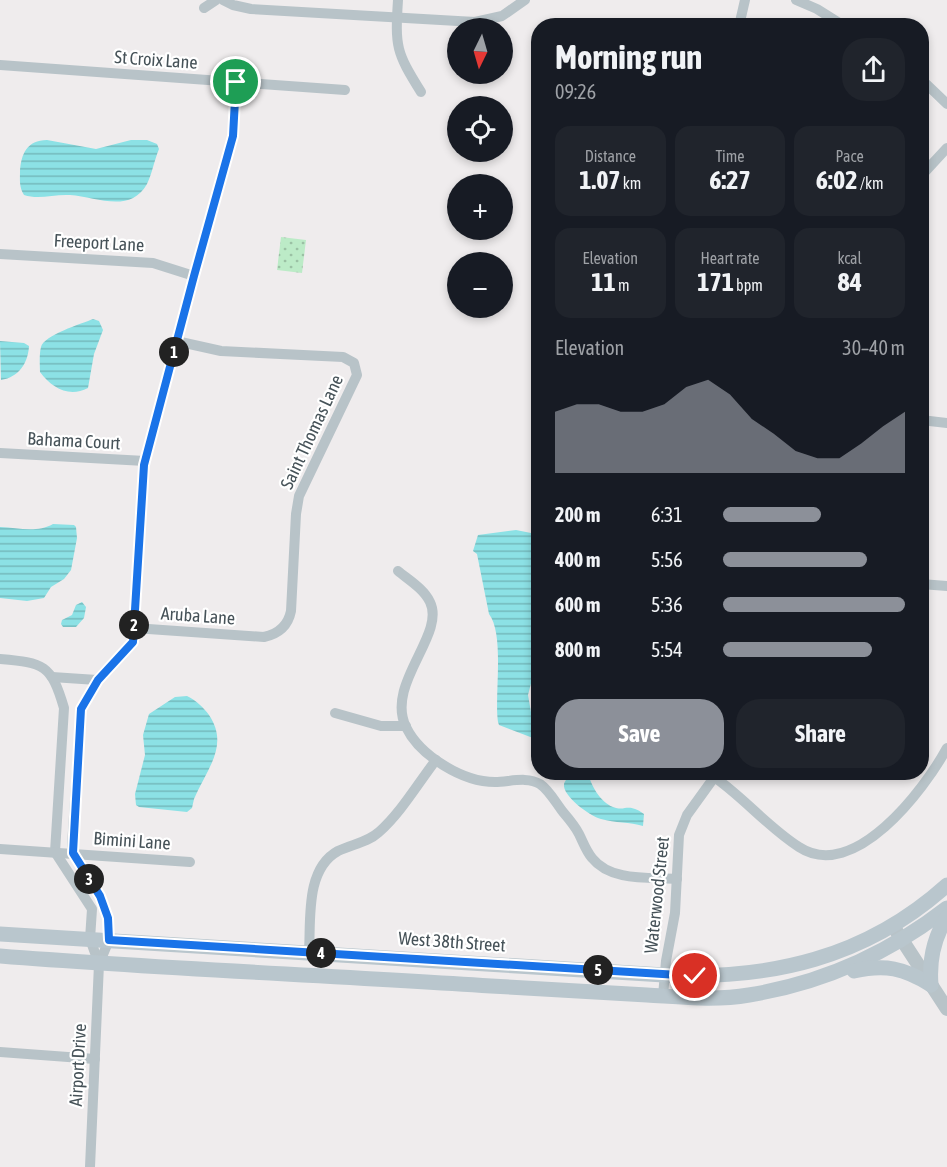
<!DOCTYPE html>
<html lang="en">
<head>
<meta charset="utf-8">
<style>
	:root { --surface:#171b24; --page:#20242c; --text:#f1f3f6; --muted:#9ea1a6; --accent:#8c9099 }
	body { margin:0; font-family:"Asap Condensed",sans-serif; background:var(--page); color:var(--text); height:100vh; display:flex; flex-direction:column; font-size:22px; white-space:nowrap }
	* { box-sizing:border-box; margin:0 }
	p { font-size:20px; color:var(--muted) }
	.icon { flex:none; width:33px; height:33px; fill:none; stroke:currentColor; stroke-width:2; stroke-linecap:round; stroke-linejoin:round }
	.map { position:relative; flex:1; overflow:hidden }
	.sheet { position:absolute; left:531px; top:18px; width:398px; height:762px; display:flex; flex-direction:column; background:var(--surface); border-radius:24px; box-shadow:0 3px 9px #0003 }
	.sheet>* { flex:none }
	.needle { width:39px; rotate:185deg }
	.controls { position:absolute; left:447px; top:18px; display:grid; gap:12px }
	.controls a { display:grid; place-items:center; width:66px; height:66px; border-radius:50%; background:var(--surface); box-shadow:0 3px 9px #0003; font-size:30px }
	.pin { position:absolute; display:grid; place-items:center; width:51px; height:51px; color:#fff; margin:-26px; border:3px solid #fff; border-radius:50%; box-shadow:0 2px 6px #0007 }
	.km { position:absolute; width:30px; height:30px; margin:-15px; border-radius:50%; background:#222; color:#fff; font-size:16px; line-height:30px; text-align:center }
	.round { display:grid; place-items:center; flex:none; width:63px; height:63px; border-radius:24px; background:var(--page) }
	.headline { display:flex; align-items:center; justify-content:space-between; height:102px; padding:0 24px }
	h1 { font-size:33px; font-weight:700; line-height:45px }
	.figures { display:grid; grid-template-columns:repeat(3,1fr); gap:9px; height:102px; padding:6px 24px }
	.figures div { display:grid; align-content:center; border-radius:15px; background:var(--page); text-align:center }
	.figures b { font-size:26px; font-weight:700 }
	.figures small { font-size:16px; font-weight:400 }
	.figures p { font-size:16px }
	.chart { height:168px; padding:12px 24px }
	.chart p { display:flex; justify-content:space-between }
	.chart svg { width:100%; height:108px; margin-top:6px; fill:var(--accent); opacity:.7 }
	.cta { display:flex; gap:12px; margin-top:auto; padding:12px 24px }
	.cta a { flex:1; height:69px; border-radius:24px; background:var(--accent); color:#fff; font-size:24px; font-weight:700; line-height:69px; text-align:center }
	.cta a+a { background:var(--page); color:var(--text) }
	ul { padding:0 24px; list-style:none; font-size:20px }
	li { display:grid; grid-template-columns:96px 72px 1fr; align-items:center; height:45px }
	li i { height:15px; border-radius:8px; background:var(--accent) }
	.map>svg:first-child { display:block }
	.park { fill:url(#park-dots) }
	.water { fill:url(#water-rules) }
	.lines { fill:none; stroke-linecap:round; stroke-linejoin:round }
	.minor { stroke:#b8c3c8; stroke-width:10 }
	.tertiary { stroke:#b8c3c8; stroke-width:14 }
	.secondary { stroke:#b9c6cd; stroke-width:15 }
	.route-casing { stroke:#fff; stroke-width:12 }
	.route { stroke:#1a73e8; stroke-width:8 }
	.labels { text-anchor:middle; stroke-width:4.5; stroke-linejoin:round; paint-order:stroke }
	.street-label { font-size:18px; fill:#465258; stroke:#fff }
</style>
</head>
<body>
<div class="map">
<svg width="947" height="1167" viewBox="0 0 947 1167">
	<defs>
		<pattern id="park-dots" width="8" height="8" patternUnits="userSpaceOnUse" patternTransform="scale(1.5)"><rect width="8" height="8" fill="#bcebc7"/><path d="M2 2h.1M6 6h.1" fill="none" stroke="#9bc1a4" stroke-width="1.8" stroke-linecap="round"/></pattern>
		<pattern id="water-rules" width="6" height="5" patternUnits="userSpaceOnUse" patternTransform="scale(1.5)"><rect width="6" height="5" fill="#8ce1e5"/><path d="M0 2.5h6" fill="none" stroke="#74b9bc"/></pattern>
	</defs>
	<rect width="100%" height="100%" fill="#efeced"/>
	<!-- park -->
	<polygon class="park" points="281,237 306,240 302,273 277,270"/>
	<!-- water -->
	<g class="water">
		<path d="M47,140L96,149L131,140H147L157,144L159,149C154,161 152,174 147,184C130,214 97,197 70,195C54,194 39,200 24,195C19,187 20,180 20,172C21,154 27,140 47,140Z"/>
		<path d="M93,319L99,321L103,330L94,354L88,388C69,398 52,388 40,372C40,365 39,355 41,347C44,335 81,324 93,319Z"/>
		<path d="M0,341L24,343L29,346C28,363 19,377 1,380Z"/>
		<path d="M53,524L74,525L76,527L77,538L71,570L64,579L51,587L44,598L27,601L0,598V527C19,528 37,533 53,524Z"/>
		<path d="M516,530L531,533L536,550L537,570L535,608L538,616L535,651L538,657L528,695L535,735L533,738L499,725L498,722C494,696 505,635 489,614L477,554L473,551L478,535Z"/>
		<polygon points="82,602 86,607 84,618 76,627 63,627 61,624 62,620 72,615 76,605"/>
		<path d="M187,696C196,700 204,708 209,715C230,746 206,770 194,799L192,808L187,812L139,807L136,805L135,794L145,755L143,735L149,714L175,697Z"/>
		<path d="M572,773H588C591,785 600,802 613,807C626,812 627,802 644,814L643,826C630,822 615,823 601,819C590,816 562,796 564,784C565,780 570,775 572,773Z"/>
	</g>
	<g class="lines">
		<!-- minor -->
		<g class="minor">
			<polyline points="223,0 233,5 251,9 475,22 502,16 525,0"/>
			<path d="M398,0C395,47 396,52 421,92"/>
			<polyline points="796,0 817,9 844,26"/>
			<polyline points="204,8 216,0"/>
			<polyline points="739,26 745,0"/>
			<polyline points="0,65 345,90"/>
			<polyline points="921,79 947,104"/>
			<polyline points="921,176 947,148"/>
			<polyline points="0,254 153,263 194,276"/>
			<polyline points="921,420 947,423"/>
			<polyline points="0,453 145,461"/>
			<path d="M398,571C409,580 424,589 430,602C446,635 385,684 406,727C420,756 463,782 495,782C509,782 527,776 540,784C549,790 556,803 563,812C569,819 575,826 579,834C583,842 586,851 592,858C611,882 650,877 677,879"/>
			<polyline points="921,584 947,586"/>
			<path d="M134,628L264,637C278,634 288,626 291,611L296,514L299,496L357,375L354,363L343,357L221,351L176,341"/>
			<path d="M0,659C44,663 51,664 64,708L55,852L92,909L90,939L99,964"/>
			<polyline points="52,677 97,680"/>
			<polyline points="335,713 381,726 406,726"/>
			<path d="M707,772C740,793 766,826 799,847C854,883 924,790 947,748"/>
			<polyline points="0,849 190,862"/>
			<path d="M309,952C311,920 305,869 338,851C352,844 367,843 379,832C400,814 419,782 436,760"/>
			<polyline points="663,996 666,961 675,913 679,835 687,815 718,772"/>
			<polyline points="0,1052 95,1059"/>
			<polyline points="90,1167 99,964 109,940 108,918 100,896 73,853 72,846 81,709 97,680 133,642 144,466 194,276 233,136 236,83"/>
		</g>
		<!-- tertiary -->
		<polyline class="tertiary" points="893,926 947,1009"/>
		<!-- secondary -->
		<g class="secondary">
			<path d="M0,934L664,975C770,980 866,958 947,885"/>
			<path d="M0,956C163,969 328,975 491,986C543,989 595,992 647,995C681,997 715,1001 749,995C823,983 888,954 947,908"/>
			<path d="M854,971C885,964 904,968 931,985"/>
			<path d="M931,985C929,960 934,937 947,917"/>
		</g>
	</g>
	<g class="lines">
		<defs>
			<polyline id="route" points="236,82 233,136 194,276 144,465 133,642 98,680 81,709 73,853 100,896 108,918 109,940 695,976"/>
		</defs>
		<!-- route casing -->
		<use href="#route" class="route-casing"/>
		<!-- route -->
		<use href="#route" class="route"/>
	</g>
	<g class="labels">
		<!-- street labels -->
		<g class="street-label">
			<text transform="translate(156 60) rotate(4)" y="6">St Croix Lane</text>
			<text transform="translate(99 243) rotate(3)" y="6">Freeport Lane</text>
			<text transform="translate(312 432) rotate(-65)" y="6">Saint Thomas Lane</text>
			<text transform="translate(74 441) rotate(3)" y="6">Bahama Court</text>
			<text transform="translate(198 616) rotate(4)" y="6">Aruba Lane</text>
			<text transform="translate(132 841) rotate(4)" y="6">Bimini Lane</text>
			<text transform="translate(657 895) rotate(-84)" y="6">Waterwood Street</text>
			<text transform="translate(452 942) rotate(4)" y="6">West 38th Street</text>
			<text transform="translate(78 1065) rotate(-87)" y="6">Airport Drive</text>
		</g>
	</g>
</svg>
<div class="controls">
<a><svg class="needle" viewBox="-14 -14 28 28"><path d="M0-13l5 13h-10z" fill="#e53935"/><path d="M0 13l5-13h-10z" fill="#9ea1a6"/></svg></a>
<a><svg class="icon" aria-label="locate" viewBox="0 0 24 24"><circle cx="12" cy="12" r="6"/><path d="M12 2v4M12 18v4M2 12h4M18 12h4"/></svg></a>
<a>+</a>
<a>−</a>
</div>
<div class="pin" style="left:236px;top:82px;background:#1e9e55"><svg class="icon" aria-label="arrive" viewBox="0 0 24 24"><path d="M6 21V4h12l-3 4 3 4H6"/></svg></div>
<div class="pin" style="left:695px;top:976px;background:#d93025"><svg class="icon" aria-label="check" viewBox="0 0 24 24"><path d="M5 12l5 5 9-10"/></svg></div>
<b class="km" style="left:174px;top:352px">1</b>
<b class="km" style="left:134px;top:625px">2</b>
<b class="km" style="left:89px;top:879px">3</b>
<b class="km" style="left:321px;top:953px">4</b>
<b class="km" style="left:598px;top:970px">5</b>
<section class="sheet">
<div class="headline"><div><h1>Morning run</h1><p>09:26</p></div><a class="round"><svg class="icon" aria-label="share" viewBox="0 0 24 24"><path d="M12 15V3M7 8l5-5 5 5M5 13v7h14v-7"/></svg></a></div>
<div class="figures">
<div><p>Distance</p><b>1.07<small> km</small></b></div>
<div><p>Time</p><b>6:27</b></div>
<div><p>Pace</p><b>6:02<small> /km</small></b></div>
</div>
<div class="figures">
<div><p>Elevation</p><b>11<small> m</small></b></div>
<div><p>Heart rate</p><b>171<small> bpm</small></b></div>
<div><p>kcal</p><b>84</b></div>
</div>
<div class="chart"><p><span>Elevation</span>30–40 m</p>
<svg viewBox="0 0 160 44" preserveAspectRatio="none"><path d="M0 44V19L10 16L20 16L30 19L40 19L50 16L60 9L70 6L80 12L90 22L100 28L110 35L120 38L130 38L140 32L150 25L160 19V44z"/></svg>
</div>
<ul>
<li><b>200 m</b>6:31<i style="width:54%"></i></li>
<li><b>400 m</b>5:56<i style="width:79%"></i></li>
<li><b>600 m</b>5:36<i style="width:100%"></i></li>
<li><b>800 m</b>5:54<i style="width:82%"></i></li>
</ul>
<div class="cta"><a>Save</a><a>Share</a></div>
</section>
</div>
</body>
</html>
